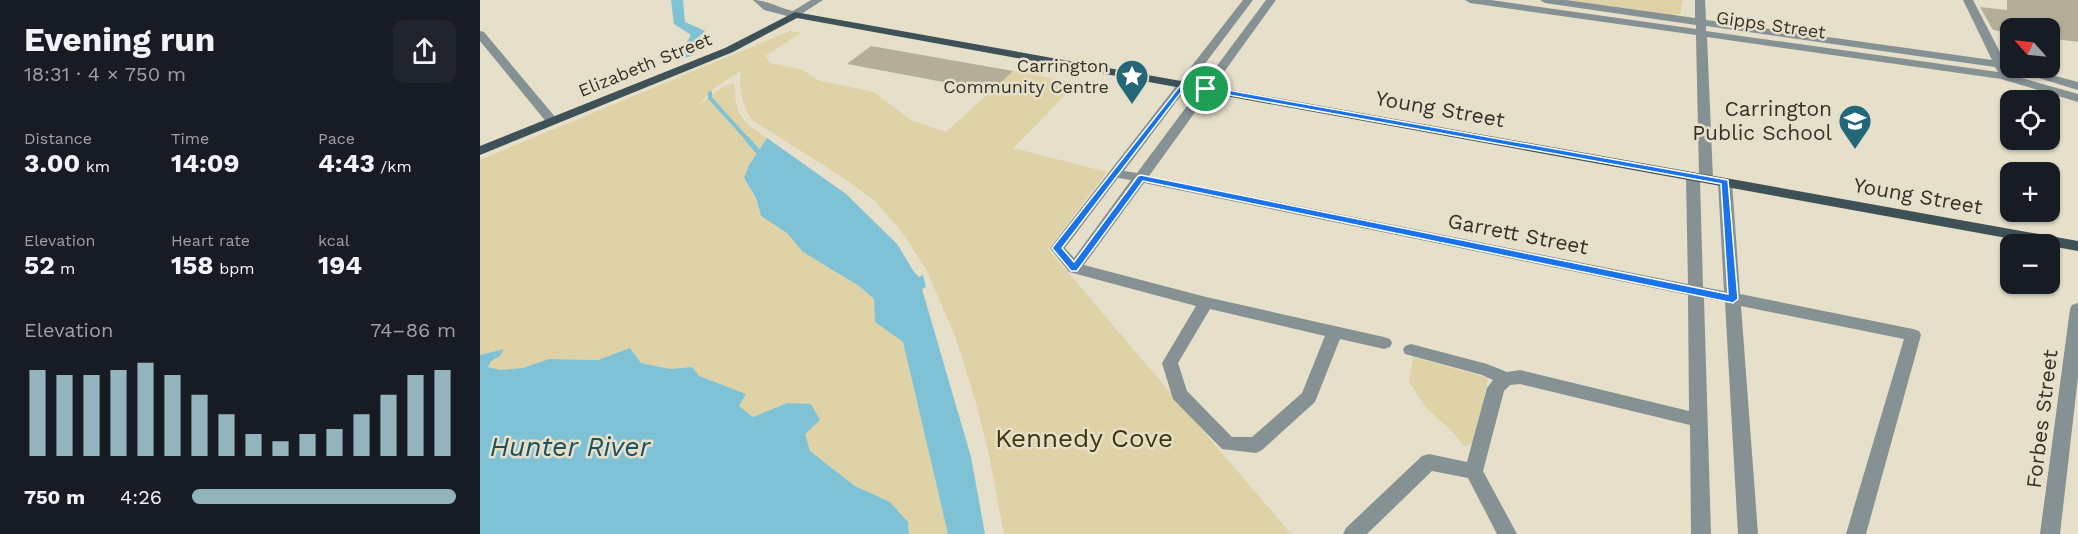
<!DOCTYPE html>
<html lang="en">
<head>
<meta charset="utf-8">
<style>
	:root { --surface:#171b24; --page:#20242c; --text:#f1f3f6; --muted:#9ea1a6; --accent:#94b4bd }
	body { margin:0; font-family:"Work Sans",sans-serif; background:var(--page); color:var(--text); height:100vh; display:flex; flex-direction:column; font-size:22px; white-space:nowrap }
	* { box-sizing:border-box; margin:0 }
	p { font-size:20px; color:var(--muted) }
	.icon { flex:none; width:33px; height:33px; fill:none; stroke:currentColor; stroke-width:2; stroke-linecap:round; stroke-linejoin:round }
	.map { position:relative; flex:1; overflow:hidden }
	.panel { display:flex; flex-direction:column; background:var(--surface); width:480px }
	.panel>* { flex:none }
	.needle { width:39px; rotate:297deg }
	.tools { position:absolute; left:1520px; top:18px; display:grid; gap:12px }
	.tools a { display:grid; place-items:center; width:60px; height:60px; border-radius:12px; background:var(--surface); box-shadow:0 2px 4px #0004; font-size:30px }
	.pin { position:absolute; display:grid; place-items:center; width:51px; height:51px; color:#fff; margin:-26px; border:3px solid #fff; border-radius:50%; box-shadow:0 2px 6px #0007 }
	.round { display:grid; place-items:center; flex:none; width:63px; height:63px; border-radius:12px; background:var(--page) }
	.summary { display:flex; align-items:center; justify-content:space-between; height:102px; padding:0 24px }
	h1 { font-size:33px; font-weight:700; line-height:45px }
	.metrics { display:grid; grid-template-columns:repeat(3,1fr); gap:9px; height:102px; padding:6px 24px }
	.metrics div { display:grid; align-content:center }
	.metrics b { font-size:26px; font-weight:700 }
	.metrics small { font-size:16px; font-weight:400 }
	.metrics p { font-size:16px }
	.chart { height:168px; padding:12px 24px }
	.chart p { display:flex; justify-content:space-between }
	.chart svg { width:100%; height:108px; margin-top:6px; stroke:var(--accent); stroke-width:6 }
	ul { padding:0 24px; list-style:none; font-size:20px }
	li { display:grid; grid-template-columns:96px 72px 1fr; align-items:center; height:45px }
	li i { height:15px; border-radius:8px; background:var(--accent) }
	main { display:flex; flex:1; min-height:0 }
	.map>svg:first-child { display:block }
	.green { fill:#dfd2a6 }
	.water { fill:#7fc2d5 }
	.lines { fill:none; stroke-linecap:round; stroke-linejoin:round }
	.stream-far1 { stroke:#7fc2d5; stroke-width:4 }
	.stream { stroke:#7fc2d5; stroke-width:5 }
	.building { fill:#b4ae99 }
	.minor { fill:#869194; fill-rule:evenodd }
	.major { fill:#3e5157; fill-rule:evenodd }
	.route { fill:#1a73e8; stroke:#fff; stroke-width:1.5; fill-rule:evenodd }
	.labels { text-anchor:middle; stroke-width:5; stroke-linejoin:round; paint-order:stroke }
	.far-street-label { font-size:18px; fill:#343129; stroke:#e6e0ca }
	.far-poi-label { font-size:18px; fill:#343129; stroke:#e6e0ca; text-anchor:end }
	.street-label { font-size:21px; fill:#343129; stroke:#e6e0ca }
	.poi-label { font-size:21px; fill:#343129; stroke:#e6e0ca; text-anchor:end }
	.near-park-label { font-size:26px; fill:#403508; stroke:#e6e0ca }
	.near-water-label { font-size:27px; font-style:italic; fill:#1b5361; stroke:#e6e0ca }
</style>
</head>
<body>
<main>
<section class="panel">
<div class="summary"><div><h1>Evening run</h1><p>18:31 · 4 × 750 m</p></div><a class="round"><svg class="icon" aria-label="share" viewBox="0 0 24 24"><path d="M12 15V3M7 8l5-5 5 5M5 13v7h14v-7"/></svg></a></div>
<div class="metrics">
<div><p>Distance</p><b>3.00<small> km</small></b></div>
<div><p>Time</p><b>14:09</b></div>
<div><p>Pace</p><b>4:43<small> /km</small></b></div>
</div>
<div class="metrics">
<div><p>Elevation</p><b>52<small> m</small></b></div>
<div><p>Heart rate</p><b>158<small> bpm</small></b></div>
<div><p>kcal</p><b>194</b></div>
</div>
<div class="chart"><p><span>Elevation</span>74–86 m</p>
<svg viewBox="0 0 160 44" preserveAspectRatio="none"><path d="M5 44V9M15 44V11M25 44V11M35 44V9M45 44V6M55 44V11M65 44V19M75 44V27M85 44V35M95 44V38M105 44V35M115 44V33M125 44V27M135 44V19M145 44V11M155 44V9"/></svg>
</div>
<ul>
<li><b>750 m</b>4:26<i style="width:100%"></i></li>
</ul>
</section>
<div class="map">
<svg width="1598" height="534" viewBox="0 0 1598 534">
	<rect width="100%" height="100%" fill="#e6e0ca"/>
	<!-- green -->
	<g class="green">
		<polygon points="1087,0 1203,0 1200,14 1192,15"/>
		<path d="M310,31L321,33L285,56L290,63L323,70L337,80L394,92L431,120L466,132L533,71L597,83L533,148L627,172L568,249L811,534H524L509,455L496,403L476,338L446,269L422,232L395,201L362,177L272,120C262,104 259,90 261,71L237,86L215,108L242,87L254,83C256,117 260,119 287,138L269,165L264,178L276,199L281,216L307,233L323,252L379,286L394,299L395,322L423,342L468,534H429L428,522L410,502L375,486L330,451L325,434L307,403L273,417L258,406L265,394L218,376L212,367L190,369L161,363L150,348L118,360L69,359L43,368L20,371L8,367L11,361L20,356L23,350L0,355V160Z"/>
		<polygon points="933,357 1008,378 995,443 984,446 970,429 947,409 929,382"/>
	</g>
	<!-- water -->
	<g class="water">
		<polygon points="191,0 203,0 205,22 225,31 216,39 214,55 199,60 199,55 211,35 194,24"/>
		<polygon points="287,138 366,194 417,244 434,272 439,277 443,275 446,287 442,289 491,457 505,534 468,534 423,342 395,322 394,299 379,286 323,252 307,233 281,216 276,198 264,178 269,165"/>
		<polygon points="150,348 161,363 190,369 212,367 219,376 266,394 259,406 273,417 307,403 331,404 340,420 325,434 330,451 375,486 410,502 428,522 429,534 0,534 0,355 24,349 20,356 11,361 8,367 20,370 43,368 69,359 118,360"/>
	</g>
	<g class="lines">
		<!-- stream-far1 -->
		<polyline class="stream-far1" points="230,93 230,98 268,140"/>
		<!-- stream -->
		<polyline class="stream" points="267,139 283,157"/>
	</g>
	<!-- building -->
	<g class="building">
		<polygon points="1527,0 1598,0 1598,42 1569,38 1569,28 1530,28 1530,33 1513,30 1500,7 1527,10"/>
		<polygon points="391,46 533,71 512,91 367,64"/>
	</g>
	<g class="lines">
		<!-- minor -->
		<g class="minor">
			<path d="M273,0C287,0 299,8 313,11L331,0H343L315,18L284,10Z"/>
			<path d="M763,0H773L644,171L657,173L786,0H796L669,176L1208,284L1206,176L1213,172L1219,175L1216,35L990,3L985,0H1011L1216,29V25L1065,3L1060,0H1086L1215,18V0H1225L1226,20L1512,60L1483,0H1493L1525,62L1530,63V68H1545L1598,82V90L1529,69L1524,73L1598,94V102L1521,79L1227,37L1233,179L1226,183L1220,180L1223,287L1244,291L1238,182L1245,178L1252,182L1260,294L1433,329L1439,331L1441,335L1386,534H1366L1424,339L1261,306L1278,534H1258L1245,302L1224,298L1231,534H1211L1210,425L1040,384L1030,385L1024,391L1003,471L1037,534H1017L988,478L952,471L887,534H863L866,528L942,456L949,454L987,462L1007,388L1013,380L1002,375L925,354L923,350L925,346L931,344L1007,364L1027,372L1040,370L1209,411L1208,295L664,183L604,265L726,297L904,337L910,339L912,343L910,347L904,349L860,339L835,402L782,450L776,453L742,449L693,399L682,363L716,306L589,272L570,248ZM1226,26L1515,67L1518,72L1226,31ZM638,178L651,180L594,258L585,248ZM730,309L845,336L822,393L772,437H752L707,391L698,363Z"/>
			<polygon points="0,31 4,32 76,118 78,121 76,124 68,124 0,41"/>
			<polygon points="1598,303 1598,377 1580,534 1560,534 1590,309 1592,305"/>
		</g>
		<!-- major -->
		<polygon class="major" points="315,12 1598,241 1598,251 317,18 253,52 0,155 0,146 245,48"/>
	</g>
	<!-- route -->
	<path class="route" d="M703,82L1248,180L1258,299L1253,303L663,181L597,271H591L572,248ZM705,87L1241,184L1248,294L661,175L658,176L594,262L582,248Z"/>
	<!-- icons -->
	<defs>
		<symbol id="sight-pin" viewBox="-11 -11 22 30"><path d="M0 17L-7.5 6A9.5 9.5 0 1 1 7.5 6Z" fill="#236778" stroke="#e6e0ca"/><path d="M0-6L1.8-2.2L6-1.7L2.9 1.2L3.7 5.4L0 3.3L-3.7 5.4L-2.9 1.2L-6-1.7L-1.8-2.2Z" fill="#fff"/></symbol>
		<symbol id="school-pin" viewBox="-11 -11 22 30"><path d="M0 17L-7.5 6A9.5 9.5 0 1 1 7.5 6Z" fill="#236778" stroke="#e6e0ca"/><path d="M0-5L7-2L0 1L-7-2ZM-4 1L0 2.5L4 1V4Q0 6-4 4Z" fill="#fff"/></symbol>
	</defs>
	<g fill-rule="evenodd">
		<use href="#sight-pin" x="633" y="57" width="38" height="52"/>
		<use href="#school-pin" x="1356" y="102" width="38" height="52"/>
	</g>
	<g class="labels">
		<!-- far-street labels -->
		<g class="far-street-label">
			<text transform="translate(1291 25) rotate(8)" y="6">Gipps Street</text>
			<text transform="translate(165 65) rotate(-22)" y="6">Elizabeth Street</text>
		</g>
		<!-- far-poi labels -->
		<g class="far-poi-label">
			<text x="629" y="72">Carrington<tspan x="629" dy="21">Community Centre</tspan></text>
		</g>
		<!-- street labels -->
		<g class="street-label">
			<text transform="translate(960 109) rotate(10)" y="7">Young Street</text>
			<text transform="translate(1438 196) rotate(10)" y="7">Young Street</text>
			<text transform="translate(1038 234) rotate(11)" y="7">Garrett Street</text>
			<text transform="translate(1562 419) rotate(-83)" y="7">Forbes Street</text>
		</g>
		<!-- poi labels -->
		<g class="poi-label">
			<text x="1352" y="116">Carrington<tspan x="1352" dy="24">Public School</tspan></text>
		</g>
		<!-- near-park labels -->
		<g class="near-park-label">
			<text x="604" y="447">Kennedy Cove</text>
		</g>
		<!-- near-water labels -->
		<g class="near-water-label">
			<text x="90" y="456">Hunter River</text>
		</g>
	</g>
</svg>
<div class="tools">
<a><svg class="needle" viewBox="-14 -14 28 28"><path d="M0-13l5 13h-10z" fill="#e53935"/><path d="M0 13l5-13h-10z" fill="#9ea1a6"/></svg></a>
<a><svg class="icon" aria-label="locate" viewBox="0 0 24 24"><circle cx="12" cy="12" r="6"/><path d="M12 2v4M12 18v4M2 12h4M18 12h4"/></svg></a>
<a>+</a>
<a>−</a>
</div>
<div class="pin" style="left:726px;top:89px;background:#1e9e55"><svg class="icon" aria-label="arrive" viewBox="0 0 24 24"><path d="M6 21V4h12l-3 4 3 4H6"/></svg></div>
</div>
</main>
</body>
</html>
